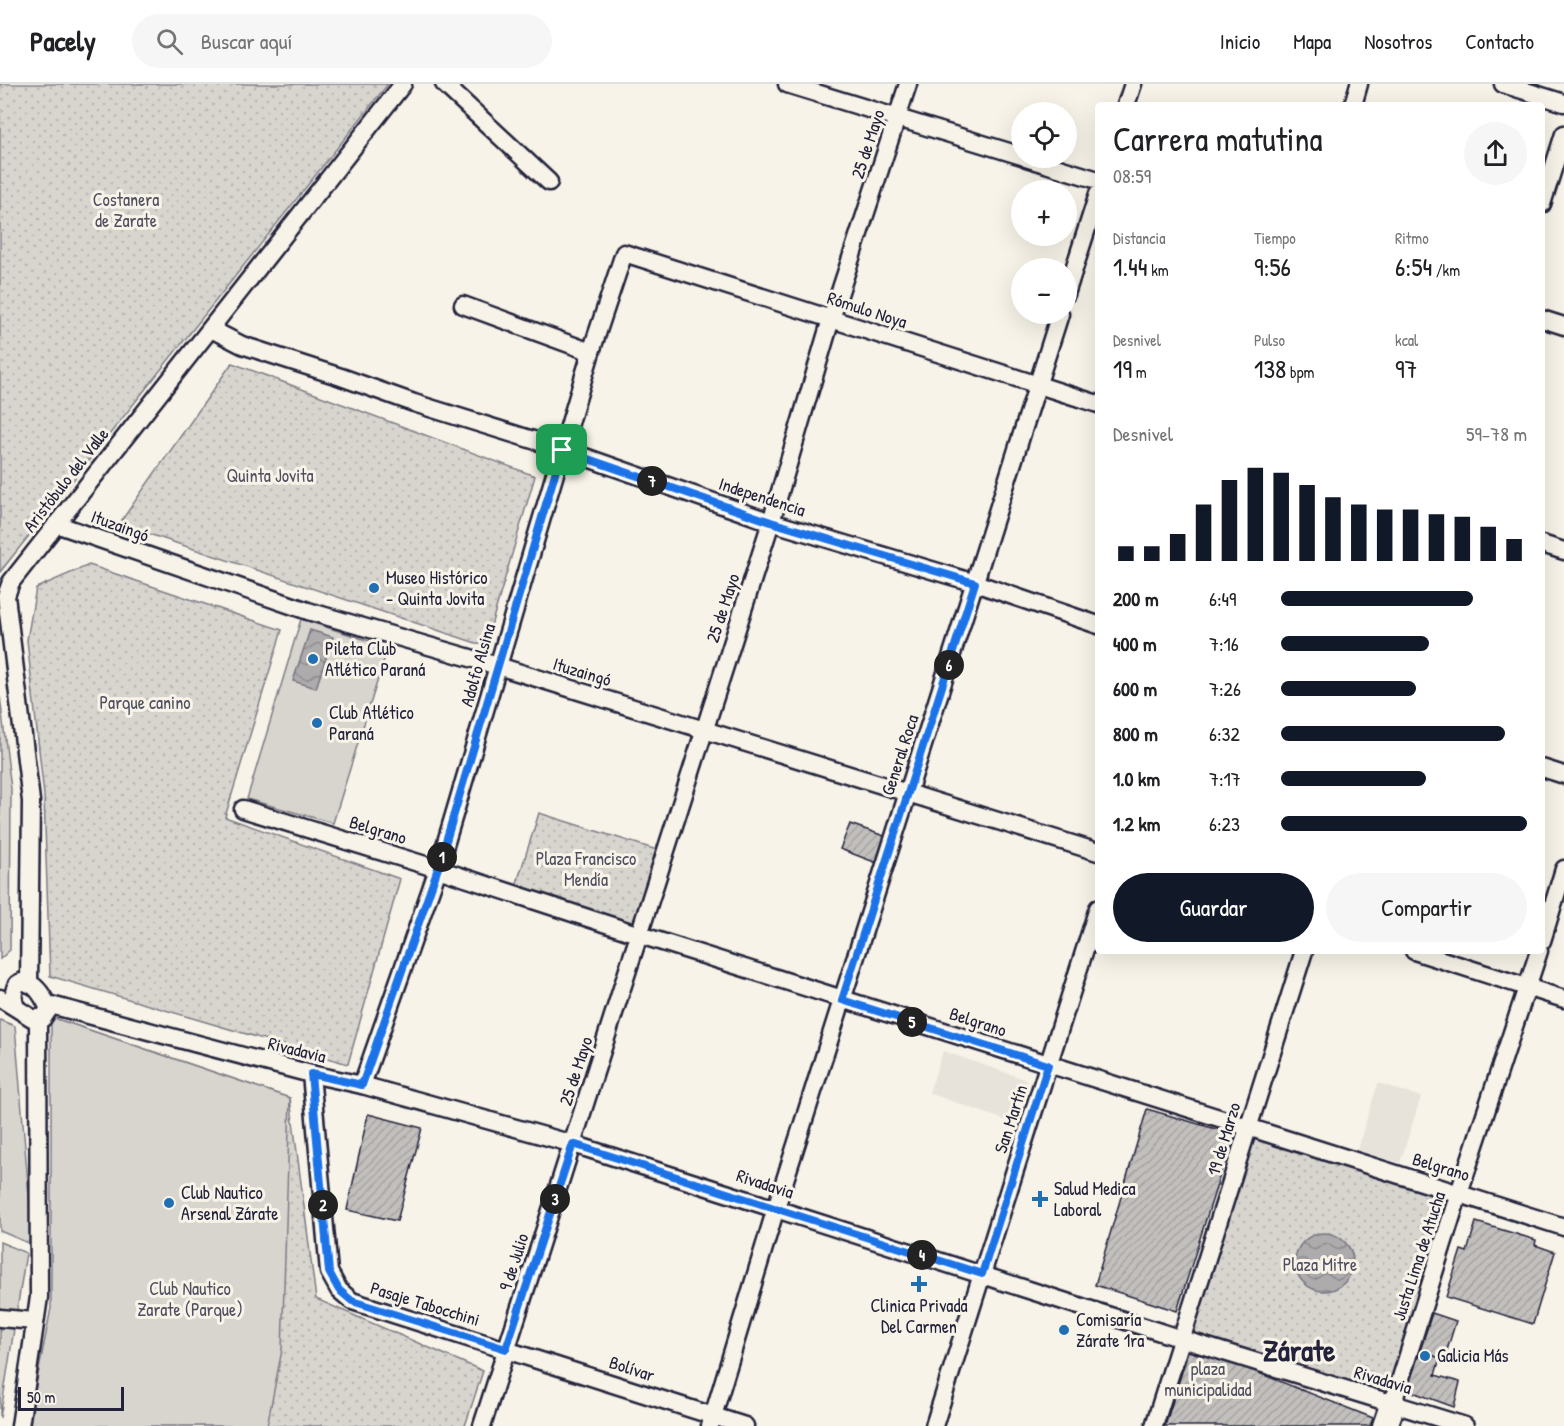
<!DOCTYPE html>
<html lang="es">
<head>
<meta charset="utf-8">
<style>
	:root { --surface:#fff; --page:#f6f6f6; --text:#202124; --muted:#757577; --line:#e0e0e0; --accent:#111827 }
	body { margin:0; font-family:"Patrick Hand",sans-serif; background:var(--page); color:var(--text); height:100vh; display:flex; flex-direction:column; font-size:22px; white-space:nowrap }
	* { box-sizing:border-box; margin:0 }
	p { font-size:20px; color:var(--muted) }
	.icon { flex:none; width:33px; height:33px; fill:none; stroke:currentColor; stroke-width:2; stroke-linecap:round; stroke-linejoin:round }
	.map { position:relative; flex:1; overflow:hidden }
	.drawer { position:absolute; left:1095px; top:18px; width:450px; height:852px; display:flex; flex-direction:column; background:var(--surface); border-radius:6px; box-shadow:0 6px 24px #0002 }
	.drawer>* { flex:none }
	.controls { position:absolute; left:1011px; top:18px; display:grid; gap:12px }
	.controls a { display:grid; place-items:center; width:66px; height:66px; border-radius:50%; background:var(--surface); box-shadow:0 6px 24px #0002; font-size:30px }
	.scale { position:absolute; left:18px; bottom:15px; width:106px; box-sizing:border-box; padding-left:6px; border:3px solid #22223b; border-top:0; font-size:16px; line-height:21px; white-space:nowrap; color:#22223b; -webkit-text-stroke:4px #f7f3e8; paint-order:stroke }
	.pin { position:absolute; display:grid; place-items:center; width:51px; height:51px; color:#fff; margin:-26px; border-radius:12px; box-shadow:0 3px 9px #0006 }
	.km { position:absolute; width:30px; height:30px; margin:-15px; border-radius:50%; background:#222; color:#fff; font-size:16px; line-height:30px; text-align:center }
	.round { display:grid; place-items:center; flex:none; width:63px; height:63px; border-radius:32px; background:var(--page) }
	.overview { display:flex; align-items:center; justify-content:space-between; height:102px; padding:0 18px }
	h1 { font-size:33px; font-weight:600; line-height:45px }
	.figures { display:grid; grid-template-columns:repeat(3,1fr); gap:9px; height:102px; padding:6px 18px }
	.figures div { display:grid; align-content:center }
	.figures b { font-size:26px; font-weight:600 }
	.figures small { font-size:16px; font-weight:400 }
	.figures p { font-size:16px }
	.chart { height:168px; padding:12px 18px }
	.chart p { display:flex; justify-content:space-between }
	.chart svg { width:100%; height:108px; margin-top:6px; stroke:var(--accent); stroke-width:6 }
	.primary-button { display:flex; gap:12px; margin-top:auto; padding:12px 18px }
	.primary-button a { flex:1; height:69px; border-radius:36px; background:var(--accent); color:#fff; font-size:24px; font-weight:600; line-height:69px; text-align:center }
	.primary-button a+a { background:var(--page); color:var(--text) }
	ul { padding:0 18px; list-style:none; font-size:20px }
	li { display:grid; grid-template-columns:96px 72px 1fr; align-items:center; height:45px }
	li i { height:15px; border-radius:8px; background:var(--accent) }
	header { display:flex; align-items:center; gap:36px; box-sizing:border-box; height:84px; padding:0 30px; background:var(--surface); border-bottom:2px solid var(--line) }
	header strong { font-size:28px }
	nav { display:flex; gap:33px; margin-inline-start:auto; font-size:21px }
	.search { width:420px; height:54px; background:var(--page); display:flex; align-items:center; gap:15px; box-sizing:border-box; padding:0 21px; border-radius:33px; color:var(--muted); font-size:22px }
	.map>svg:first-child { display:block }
	.built { fill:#e7e3db }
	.park { fill:url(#park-dots); stroke:#7d7c85; stroke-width:1.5 }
	.pitch { fill:#d8d5cf; stroke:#7d7c85; stroke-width:1.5 }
	.water { fill:url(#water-waves); stroke:#76747f; stroke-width:1.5 }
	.building { fill:url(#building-hatch); stroke:#22223b; stroke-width:1.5 }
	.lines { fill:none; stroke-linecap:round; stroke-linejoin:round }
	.street-casing { stroke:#22223b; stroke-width:21 }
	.secondary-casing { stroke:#22223b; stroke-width:28 }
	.street { stroke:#f7f3e8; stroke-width:16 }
	.secondary { stroke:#f7f3e8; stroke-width:24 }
	.route-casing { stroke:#fff; stroke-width:12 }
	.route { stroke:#1a73e8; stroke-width:8 }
	.poi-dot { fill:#1f6fb2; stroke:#f7f3e8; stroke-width:2 }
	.labels { text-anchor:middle; stroke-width:6; stroke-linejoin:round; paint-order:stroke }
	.street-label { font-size:18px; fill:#22223b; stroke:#f7f3e8 }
	.park-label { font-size:18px; fill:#504f60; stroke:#f7f3e8 }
	.poi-label { font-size:18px; fill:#22223b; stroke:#f7f3e8; text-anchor:start }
	.town-label { font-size:30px; font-weight:bold; fill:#22223b; stroke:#f7f3e8 }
</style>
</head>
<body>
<header>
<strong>Pacely</strong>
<div class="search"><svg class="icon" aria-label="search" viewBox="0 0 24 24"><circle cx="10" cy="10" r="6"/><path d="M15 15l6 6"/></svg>Buscar aquí</div>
<nav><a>Inicio</a><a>Mapa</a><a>Nosotros</a><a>Contacto</a></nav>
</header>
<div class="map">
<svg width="1564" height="1342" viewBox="0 0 1564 1342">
	<defs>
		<pattern id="park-dots" width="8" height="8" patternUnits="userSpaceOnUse" patternTransform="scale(1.5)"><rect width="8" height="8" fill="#d8d5cf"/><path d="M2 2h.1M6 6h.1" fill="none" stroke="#b9b7b3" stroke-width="1.8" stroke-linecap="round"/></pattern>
		<pattern id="water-waves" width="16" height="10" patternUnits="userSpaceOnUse" patternTransform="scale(1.5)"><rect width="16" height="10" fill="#aeabad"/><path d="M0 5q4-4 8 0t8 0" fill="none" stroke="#8d8b8e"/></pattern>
		<pattern id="building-hatch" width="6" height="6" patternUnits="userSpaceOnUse" patternTransform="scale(1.5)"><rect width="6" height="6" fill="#c2bfbd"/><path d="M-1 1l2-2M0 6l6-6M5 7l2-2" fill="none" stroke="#a6a4a3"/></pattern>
	</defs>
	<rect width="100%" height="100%" fill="#f7f3e8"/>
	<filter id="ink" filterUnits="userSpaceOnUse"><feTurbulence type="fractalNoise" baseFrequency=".0167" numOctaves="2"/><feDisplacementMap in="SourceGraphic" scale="12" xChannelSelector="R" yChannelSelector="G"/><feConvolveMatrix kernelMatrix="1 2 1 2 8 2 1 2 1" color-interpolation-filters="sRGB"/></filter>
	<g filter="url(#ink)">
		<!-- built -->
		<g class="built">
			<polygon points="943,967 1027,996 1013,1039 929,1009"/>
			<polygon points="1378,999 1421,1013 1400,1079 1357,1066"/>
		</g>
		<!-- park -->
		<g class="park">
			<polygon points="0,0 388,0 0,488"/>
			<polygon points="232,279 535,392 485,562 119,440"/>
			<polygon points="89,481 282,546 225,733 400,795 348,980 50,892 44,711 27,556 36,504"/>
			<polygon points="539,729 657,766 634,842 515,805"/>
			<polygon points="51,933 290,1014 316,1215 483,1287 465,1342 45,1342 64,1216"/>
			<polygon points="1260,1054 1442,1109 1447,1115 1449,1123 1392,1307 1387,1310 1196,1253 1192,1248 1253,1055"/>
		</g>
		<!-- pitch -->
		<g class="pitch">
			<polygon points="301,535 388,563 333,739 247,715"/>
			<polygon points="0,612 11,705 10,866 0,875"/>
			<polygon points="51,933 290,1014 282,1266 267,1342 28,1342 51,1224"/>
			<polygon points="0,936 15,942 33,1161 0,1147"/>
			<polygon points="0,1158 26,1169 0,1334"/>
		</g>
		<!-- water -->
		<g class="water">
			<polygon points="310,546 333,553 316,604 293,597"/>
			<circle cx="1324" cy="1178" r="29"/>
		</g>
		<!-- building -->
		<g class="building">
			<polygon points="850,740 887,753 877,779 840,765"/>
			<polygon points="1147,1025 1233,1050 1177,1227 1095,1201"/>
			<polygon points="368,1030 422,1044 397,1137 347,1126"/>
			<polygon points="1476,1138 1536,1156 1535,1161 1555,1168 1533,1240 1446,1213 1461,1166 1467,1168"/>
			<polygon points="1432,1229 1456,1237 1444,1276 1420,1267"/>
			<polygon points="1185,1260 1373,1334 1370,1342 1165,1342 1186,1275"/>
			<polygon points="1420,1267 1440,1274 1435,1291 1460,1298 1454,1323 1407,1306"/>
		</g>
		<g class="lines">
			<defs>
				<g id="street">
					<polyline points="444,0 549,98"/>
					<polyline points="787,0 1022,72"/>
					<polyline points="1503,0 1564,19"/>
					<polyline points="1126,21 1133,0"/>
					<polyline points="1353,21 1359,0"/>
					<polyline points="1026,74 1098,96"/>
					<polyline points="1542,120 1564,50"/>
					<polyline points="1066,210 1098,110"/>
					<polyline points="463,221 591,268"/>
					<polyline points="1542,235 1564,242"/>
					<polyline points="211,245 242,261 341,293 414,319 562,365 771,438 975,499 1098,541"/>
					<polyline points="56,440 308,527 498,582 1098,768"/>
					<polyline points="1542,460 1564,467"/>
					<polyline points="1542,684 1564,691"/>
					<polyline points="243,725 438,785 640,851 1564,1143"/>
					<polyline points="1542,857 1564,785"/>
					<polyline points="1414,867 1564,915"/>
					<polyline points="29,900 31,717 6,512 11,498 403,0"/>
					<path d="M0,914L32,934H43L49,925C46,918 39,905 32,901C14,890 11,911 16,923"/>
					<polyline points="47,920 311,990 362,1001 573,1060 1182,1255 1465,1342"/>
					<polyline points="311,990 329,1188 339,1206 352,1217 745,1342"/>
					<polyline points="362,1001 438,785 591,268 624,169 1098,320"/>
					<polyline points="0,1234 34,1237"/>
					<polyline points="1393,1319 1459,1109 1539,867"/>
					<polyline points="20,1342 39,1213 38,935"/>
					<polyline points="482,1342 771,438 831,235 908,0"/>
					<polyline points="710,1342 776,1124 1060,230"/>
					<polyline points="934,1342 1098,824"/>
					<polyline points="1154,1342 1304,867"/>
				</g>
				<polyline id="secondary" points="1385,1342 1393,1319"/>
			</defs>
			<!-- street casing -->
			<use href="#street" class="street-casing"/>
			<!-- secondary casing -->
			<use href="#secondary" class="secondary-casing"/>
			<!-- street -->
			<use href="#street" class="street"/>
			<!-- secondary -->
			<use href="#secondary" class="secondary"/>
		</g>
	</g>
	<g class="lines" filter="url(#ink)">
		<defs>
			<polygon id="route" points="562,366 771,438 975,499 842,916 1048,981 982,1190 573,1060 506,1265 352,1217 339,1206 329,1188 311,990 362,1001 438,784"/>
		</defs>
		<!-- route casing -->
		<use href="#route" class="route-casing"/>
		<!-- route -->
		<use href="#route" class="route"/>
	</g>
	<!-- markers -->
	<g class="poi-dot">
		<circle cx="374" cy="504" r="6"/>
		<circle cx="313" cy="575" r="6"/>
		<circle cx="317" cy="639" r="6"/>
		<path d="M1037 1106h6v6h6v6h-6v6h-6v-6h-6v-6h6z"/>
		<circle cx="169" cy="1119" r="6"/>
		<path d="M916 1191h6v6h6v6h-6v6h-6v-6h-6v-6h6z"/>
		<circle cx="1064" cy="1246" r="6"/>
		<circle cx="1425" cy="1272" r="6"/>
	</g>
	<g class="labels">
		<!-- street labels -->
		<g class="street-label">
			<text transform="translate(868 60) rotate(-72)" y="6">25 de Mayo</text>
			<text transform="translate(867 226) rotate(18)" y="6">Rómulo Noya</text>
			<text transform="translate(66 396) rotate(-52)" y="6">Aristóbulo del Valle</text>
			<text transform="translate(762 413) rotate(18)" y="6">Independencia</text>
			<text transform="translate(120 442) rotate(20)" y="6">Ituzaingó</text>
			<text transform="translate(723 524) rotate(-72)" y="6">25 de Mayo</text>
			<text transform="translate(478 581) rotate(-74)" y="6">Adolfo Alsina</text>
			<text transform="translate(582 588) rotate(17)" y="6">Ituzaingó</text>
			<text transform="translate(900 671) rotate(-72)" y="6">General Roca</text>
			<text transform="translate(378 746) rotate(17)" y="6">Belgrano</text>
			<text transform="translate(978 938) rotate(18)" y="6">Belgrano</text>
			<text transform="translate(297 966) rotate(14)" y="6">Rivadavia</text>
			<text transform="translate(576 987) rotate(-72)" y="6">25 de Mayo</text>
			<text transform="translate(1011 1035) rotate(-72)" y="6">San Martín</text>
			<text transform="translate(1224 1055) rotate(-73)" y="6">19 de Marzo</text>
			<text transform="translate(1441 1083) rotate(17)" y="6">Belgrano</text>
			<text transform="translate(765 1100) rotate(18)" y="6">Rivadavia</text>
			<text transform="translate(1419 1172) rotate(-72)" y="6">Justa Lima de Atucha</text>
			<text transform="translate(514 1178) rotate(-72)" y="6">9 de Julio</text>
			<text transform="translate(425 1220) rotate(17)" y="6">Pasaje Tabocchini</text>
			<text transform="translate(632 1285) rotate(18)" y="6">Bolívar</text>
			<text transform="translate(1383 1296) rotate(17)" y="6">Rivadavia</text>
		</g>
		<!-- park labels -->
		<g class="park-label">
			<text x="126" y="122">Costanera<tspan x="126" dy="21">de Zarate</tspan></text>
			<text x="270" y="398">Quinta Jovita</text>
			<text x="145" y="625">Parque canino</text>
			<text x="586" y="781">Plaza Francisco<tspan x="586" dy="21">Mendía</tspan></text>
			<text x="1320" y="1187">Plaza Mitre</text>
			<text x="190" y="1211">Club Nautico<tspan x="190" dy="21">Zarate (Parque)</tspan></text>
			<text x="1208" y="1291">plaza<tspan x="1208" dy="21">municipalidad</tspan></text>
		</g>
		<!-- poi labels -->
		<g class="poi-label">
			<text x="386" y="500">Museo Histórico<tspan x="386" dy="21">- Quinta Jovita</tspan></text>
			<text x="325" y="571">Pileta Club<tspan x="325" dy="21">Atlético Paraná</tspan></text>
			<text x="329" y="635">Club Atlético<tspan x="329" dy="21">Paraná</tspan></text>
			<text x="1054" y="1111">Salud Medica<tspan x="1054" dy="21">Laboral</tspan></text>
			<text x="181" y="1115">Club Nautico<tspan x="181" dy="21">Arsenal Zárate</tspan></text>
			<text x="919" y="1228" text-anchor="middle">Clinica Privada<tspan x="919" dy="21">Del Carmen</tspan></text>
			<text x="1076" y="1242">Comisaría<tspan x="1076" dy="21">Zárate 1ra</tspan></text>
			<text x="1437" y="1278">Galicia Más</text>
		</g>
		<!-- town labels -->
		<g class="town-label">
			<text x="1299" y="1277">Zárate</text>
		</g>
	</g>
</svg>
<div class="controls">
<a><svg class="icon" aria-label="locate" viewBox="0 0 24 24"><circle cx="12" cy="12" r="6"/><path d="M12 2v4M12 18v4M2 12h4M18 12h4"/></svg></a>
<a>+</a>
<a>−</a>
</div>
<div class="scale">50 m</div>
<div class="pin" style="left:562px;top:366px;background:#1e9e55"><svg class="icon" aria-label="arrive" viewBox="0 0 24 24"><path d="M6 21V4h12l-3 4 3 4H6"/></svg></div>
<b class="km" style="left:442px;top:773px">1</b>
<b class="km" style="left:323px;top:1121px">2</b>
<b class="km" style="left:555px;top:1115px">3</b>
<b class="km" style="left:922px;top:1171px">4</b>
<b class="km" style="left:912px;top:938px">5</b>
<b class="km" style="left:949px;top:581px">6</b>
<b class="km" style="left:652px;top:397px">7</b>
<section class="drawer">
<div class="overview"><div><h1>Carrera matutina</h1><p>08:59</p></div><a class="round"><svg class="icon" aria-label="share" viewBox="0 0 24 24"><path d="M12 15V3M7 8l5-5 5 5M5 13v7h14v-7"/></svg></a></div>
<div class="figures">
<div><p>Distancia</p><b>1.44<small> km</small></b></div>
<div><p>Tiempo</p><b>9:56</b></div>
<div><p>Ritmo</p><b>6:54<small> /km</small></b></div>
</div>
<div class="figures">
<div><p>Desnivel</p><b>19<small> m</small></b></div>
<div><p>Pulso</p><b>138<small> bpm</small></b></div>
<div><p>kcal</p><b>97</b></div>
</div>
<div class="chart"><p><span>Desnivel</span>59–78 m</p>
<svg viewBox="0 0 160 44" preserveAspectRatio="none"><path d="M5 44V38M15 44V38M25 44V33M35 44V21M45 44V11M55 44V6M65 44V8M75 44V13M85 44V18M95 44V21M105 44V23M115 44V23M125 44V25M135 44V26M145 44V30M155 44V35"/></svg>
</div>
<ul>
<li><b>200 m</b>6:49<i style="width:78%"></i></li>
<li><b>400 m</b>7:16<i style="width:60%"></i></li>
<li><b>600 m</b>7:26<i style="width:55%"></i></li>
<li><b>800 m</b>6:32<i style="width:91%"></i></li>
<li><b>1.0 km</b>7:17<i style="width:59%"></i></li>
<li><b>1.2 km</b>6:23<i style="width:100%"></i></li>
</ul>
<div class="primary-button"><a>Guardar</a><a>Compartir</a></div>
</section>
</div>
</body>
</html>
